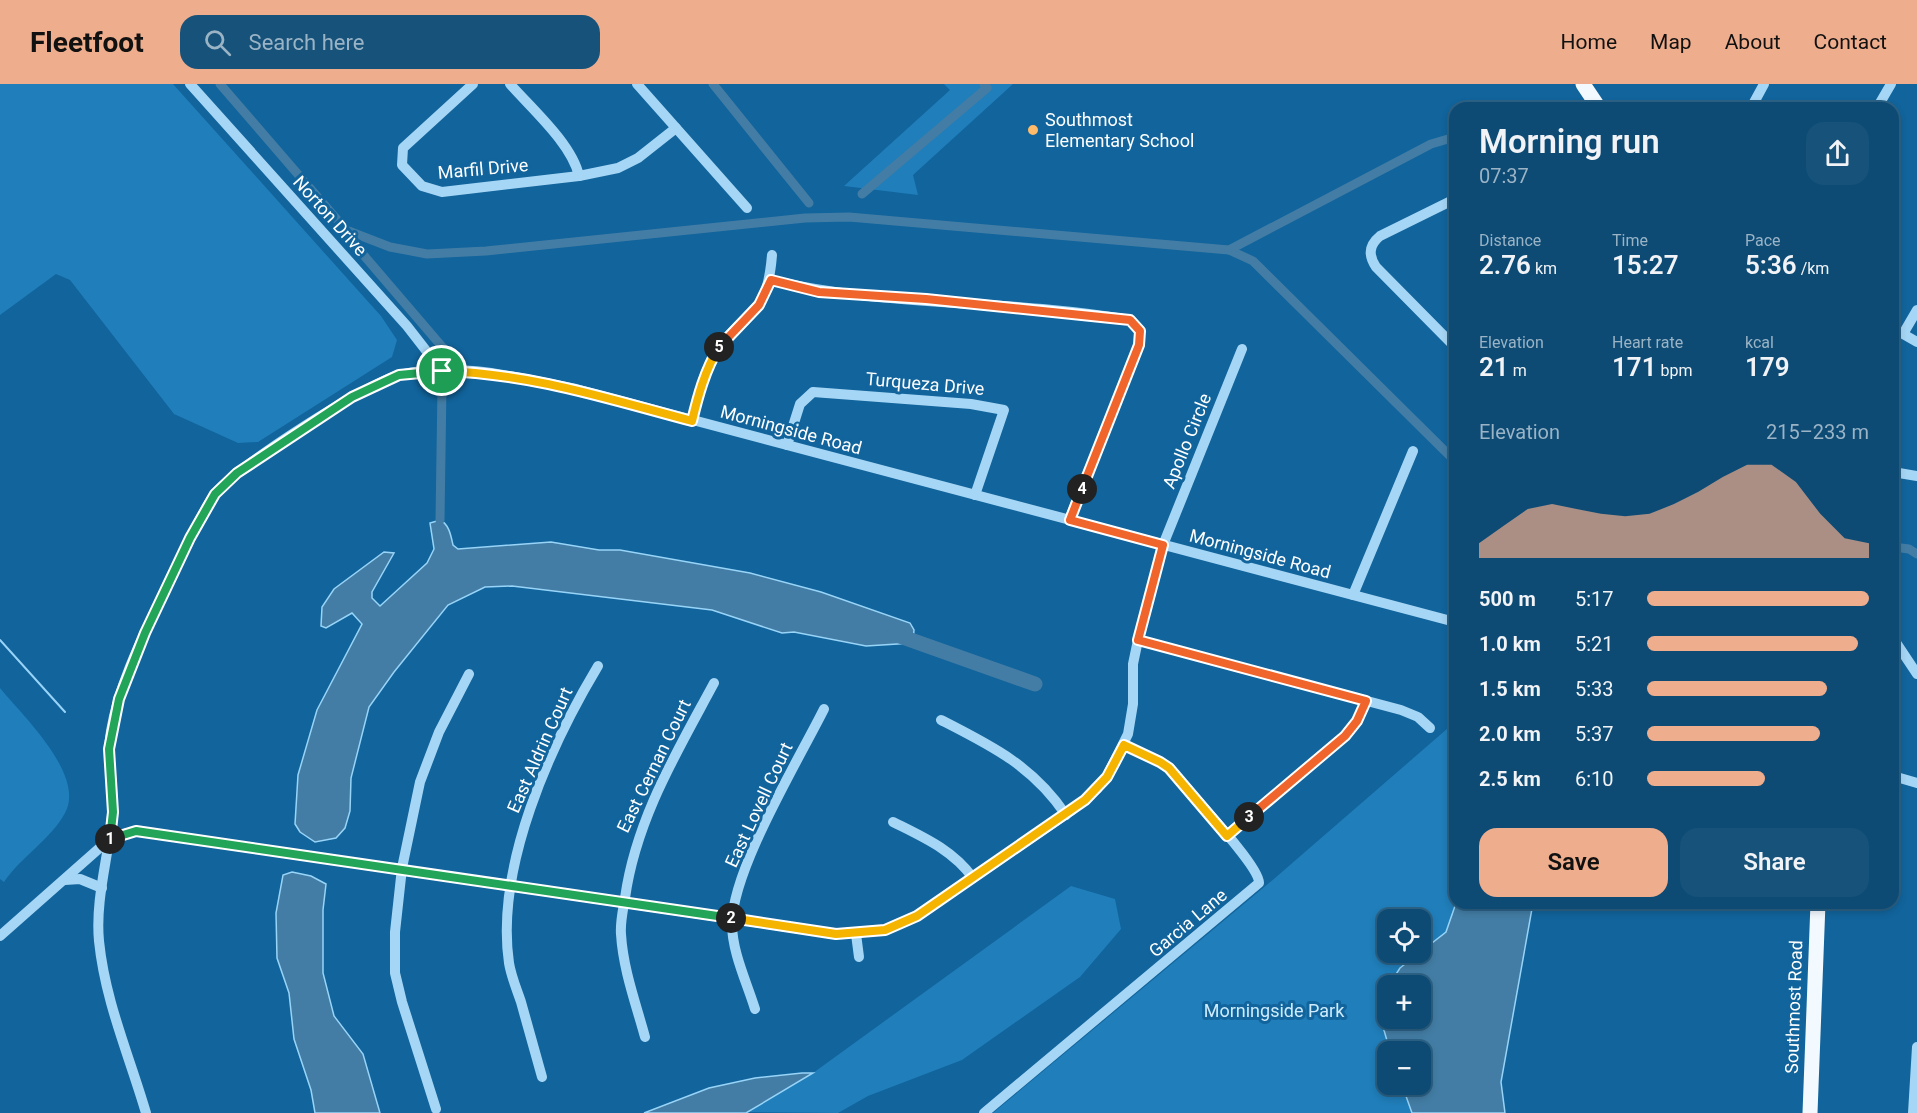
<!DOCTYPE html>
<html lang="en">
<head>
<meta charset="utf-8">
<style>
	:root { --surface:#0d4b75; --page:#16527a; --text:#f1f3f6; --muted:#9ab3c5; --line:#2d6387; --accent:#eead8d }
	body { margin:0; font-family:Roboto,sans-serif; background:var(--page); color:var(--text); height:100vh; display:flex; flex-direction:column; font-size:22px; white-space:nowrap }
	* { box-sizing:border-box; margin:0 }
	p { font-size:20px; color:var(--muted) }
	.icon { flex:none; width:33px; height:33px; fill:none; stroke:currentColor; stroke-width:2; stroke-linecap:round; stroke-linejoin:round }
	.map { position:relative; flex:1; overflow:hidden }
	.side { position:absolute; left:1449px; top:18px; width:450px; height:807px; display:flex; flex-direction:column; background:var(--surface); border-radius:18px; box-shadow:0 3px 9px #0003,0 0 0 2px var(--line) }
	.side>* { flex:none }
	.buttons { position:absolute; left:1377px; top:825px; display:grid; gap:12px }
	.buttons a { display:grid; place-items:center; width:54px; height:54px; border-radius:12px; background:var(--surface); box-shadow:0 3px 9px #0003,0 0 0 2px var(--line); font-size:30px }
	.pin { position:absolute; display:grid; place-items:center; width:51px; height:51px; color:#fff; margin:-26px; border:3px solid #fff; border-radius:50%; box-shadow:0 2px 6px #0007 }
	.km { position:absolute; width:30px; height:30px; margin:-15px; border-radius:50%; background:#222; color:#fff; font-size:16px; line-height:30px; text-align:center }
	.round { display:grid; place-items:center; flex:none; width:63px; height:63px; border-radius:18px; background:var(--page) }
	.summary { display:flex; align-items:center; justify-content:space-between; height:102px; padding:0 30px }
	h1 { font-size:33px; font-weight:600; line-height:45px }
	.stats { display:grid; grid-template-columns:repeat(3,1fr); gap:9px; height:102px; padding:6px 30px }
	.stats div { display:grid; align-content:center }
	.stats b { font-size:26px; font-weight:600 }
	.stats small { font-size:16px; font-weight:400 }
	.stats p { font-size:16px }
	.chart { height:168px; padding:12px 30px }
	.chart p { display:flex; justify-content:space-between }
	.chart svg { width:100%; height:108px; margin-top:6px; fill:var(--accent); opacity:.7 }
	.action { display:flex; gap:12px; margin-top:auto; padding:12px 30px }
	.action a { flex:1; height:69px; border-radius:18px; background:var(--accent); color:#111; font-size:24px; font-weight:600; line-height:69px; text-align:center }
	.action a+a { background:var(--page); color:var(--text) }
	ul { padding:0 30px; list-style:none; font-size:20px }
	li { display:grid; grid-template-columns:96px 72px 1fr; align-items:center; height:45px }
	li i { height:15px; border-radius:8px; background:var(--accent) }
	header { display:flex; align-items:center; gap:36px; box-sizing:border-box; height:84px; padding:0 30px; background:var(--accent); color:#111 }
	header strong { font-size:28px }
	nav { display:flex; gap:33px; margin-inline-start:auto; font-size:21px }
	.search { width:420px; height:54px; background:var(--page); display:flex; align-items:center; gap:15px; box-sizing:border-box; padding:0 21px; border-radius:18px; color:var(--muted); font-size:22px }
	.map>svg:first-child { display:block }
	.green { fill:#207eba }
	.water { fill:#437da5; stroke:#98d4f8; stroke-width:1.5 }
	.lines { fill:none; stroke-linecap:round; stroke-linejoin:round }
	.stream { stroke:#98d4f8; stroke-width:2 }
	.canal { stroke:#437da5; stroke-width:9 }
	.river { stroke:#437da5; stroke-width:15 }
	.minor { stroke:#a6d6f5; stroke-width:10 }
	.major { stroke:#f3faff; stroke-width:15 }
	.split-1-casing { stroke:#fff; stroke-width:12 }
	.split-2-casing { stroke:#fff; stroke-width:12 }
	.split-3-casing { stroke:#fff; stroke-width:12 }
	.split-4-casing { stroke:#fff; stroke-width:12 }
	.split-5-casing { stroke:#fff; stroke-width:12 }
	.split-6-casing { stroke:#fff; stroke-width:12 }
	.split-1 { stroke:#22a559; stroke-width:8 }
	.split-2 { stroke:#22a559; stroke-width:8 }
	.split-3 { stroke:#f5b400; stroke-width:8 }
	.split-4 { stroke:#f0652b; stroke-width:8 }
	.split-5 { stroke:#f0652b; stroke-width:8 }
	.split-6 { stroke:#f5b400; stroke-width:8 }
	.poi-dot { fill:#ffbb69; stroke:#11649c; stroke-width:2 }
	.labels { text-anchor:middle; stroke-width:6; stroke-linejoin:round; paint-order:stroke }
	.poi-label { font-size:18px; fill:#fff; stroke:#11649c; text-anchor:start }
	.street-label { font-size:18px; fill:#fff; stroke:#11649c }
	.park-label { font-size:18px; fill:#ceecfe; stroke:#11649c }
</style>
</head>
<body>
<header>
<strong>Fleetfoot</strong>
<div class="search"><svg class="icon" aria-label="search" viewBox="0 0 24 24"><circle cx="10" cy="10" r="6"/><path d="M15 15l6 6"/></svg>Search here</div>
<nav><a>Home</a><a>Map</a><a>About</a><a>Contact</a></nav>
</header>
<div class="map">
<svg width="1917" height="1029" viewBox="0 0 1917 1029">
	<rect width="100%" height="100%" fill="#11649c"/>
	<!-- green -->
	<g class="green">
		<polygon points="0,0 173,0 381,232 397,256 392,273 258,358 238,359 174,330 70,196 56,190 0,231"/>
		<polygon points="944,0 1013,0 913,91 918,111 844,102 950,6"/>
		<path d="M0,604C22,631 86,691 65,729C51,755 21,773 4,798L0,795Z"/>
		<polygon points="1455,638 1456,820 1446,848 1421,867 1420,836 1388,836 1388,868 1419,869 1400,884 1377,922 1390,967 1388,968 1388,1000 1402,1001 1412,1029 993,1029 1275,794"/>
		<polygon points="1071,802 1115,815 1121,845 1080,893 962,976 868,1012 838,1029 748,1028 813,989"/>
	</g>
	<!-- water -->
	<g class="water">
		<path d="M440,436C449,440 451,452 453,461L458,465L551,458L599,466H620L750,489L821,508L910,539L914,546L913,559L866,562L794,548L782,549L712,526L512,502L485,503L448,521L394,588L369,623L351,694L350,727L345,744L336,754L315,758L300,748L295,740L298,691L317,626L362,540L352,529L326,544L321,542L322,523L334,505L384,468L394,469L372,508V514L380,522L427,479L434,465L430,439Z"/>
		<polygon points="292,788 311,792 326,800 323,826 323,889 334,932 363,970 380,1029 315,1029 311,1006 294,955 289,909 277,874 276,829 283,791"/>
		<polygon points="1456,819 1533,819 1501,998 1505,1029 1412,1029 1402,1001 1420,1000 1420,968 1390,967 1377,922 1387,904 1388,934 1420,934 1420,902 1389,901 1400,884 1446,848"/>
		<polygon points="802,989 813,989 746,1029 644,1029 709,1004 755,994"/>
	</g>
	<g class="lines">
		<!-- stream -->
		<polyline class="stream" points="0,556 65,628"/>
		<!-- canal -->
		<g class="canal">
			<polyline points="220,0 346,146 390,163 427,170 486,167 805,134 849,133 1229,166 1253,177 1455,377"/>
			<polyline points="713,0 809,119"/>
			<polyline points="862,110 987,4 984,0"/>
			<polyline points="347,147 361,168 450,272"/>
			<polyline points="1229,166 1431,60 1455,53"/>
			<polyline points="440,436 442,302"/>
			<polyline points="1893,463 1909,465 1917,470"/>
		</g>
		<!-- river -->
		<polyline class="river" points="894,550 1035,600"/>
		<!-- minor -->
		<g class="minor">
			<polyline points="190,0 407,242 442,287"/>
			<polyline points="473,0 403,64 402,81 422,102 442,108 579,92 618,84 638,74 676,44"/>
			<path d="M510,0C532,25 572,60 579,92"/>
			<polyline points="637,0 747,124"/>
			<polyline points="1751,24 1764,0"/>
			<polyline points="1877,24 1891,0"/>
			<path d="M1455,115L1380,152C1369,161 1368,171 1376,183L1455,263"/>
			<path d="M771,196C888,224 1011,215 1130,236L1140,247L1139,261L1069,436"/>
			<polyline points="1917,226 1903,250 1917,258"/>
			<path d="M692,337C698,313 704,284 719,264C749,222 767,233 772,171"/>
			<polyline points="787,361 800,320 813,308 971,320 1004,326 975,411"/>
			<polyline points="1893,388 1917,392"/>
			<polyline points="1353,511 1413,367"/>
			<polyline points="1893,554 1917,590"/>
			<polyline points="1138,556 1401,626 1418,633 1430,644"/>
			<path d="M941,636C992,662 1033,682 1066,731"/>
			<polyline points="1893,692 1917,699"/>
			<path d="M893,738C923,753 953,766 973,794"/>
			<polyline points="1227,751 1345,652 1357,637 1366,617"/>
			<polyline points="65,796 80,795 102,804"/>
			<polyline points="856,850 859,873"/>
			<polyline points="0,852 112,753 136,747 836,850 885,846 917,832 1072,726 1097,705 1107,692 1128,650 1133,620 1133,580 1138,556 1163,461 1242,265"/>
			<path d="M755,925C747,899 732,868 732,840C732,786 798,677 824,625"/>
			<path d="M645,953C636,920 623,885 621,850C620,839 623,826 625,814C636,735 677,668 714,599"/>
			<path d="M542,993C535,968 528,943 521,918C517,906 511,892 509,879C495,783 550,662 598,582"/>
			<polyline points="436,1025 402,918 395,889 395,848 402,784 420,698 439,648 469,590"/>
			<path d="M146,1029C129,971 105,917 99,857C95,815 109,772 112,731C115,703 106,675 111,647C120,594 148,543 170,495C184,467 197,437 214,411C232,385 367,299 399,291C457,277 520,294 576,305L1455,538"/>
			<path d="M984,1029L1259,799C1260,781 1184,704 1169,684L1160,678L1124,661"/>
			<polyline points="1913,1029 1917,963"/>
		</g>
		<!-- major -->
		<g class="major">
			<polyline points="1583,0 1599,24"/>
			<polyline points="1810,1029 1818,819"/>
		</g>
	</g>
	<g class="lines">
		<defs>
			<polyline id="split-1" points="110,755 113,728 109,665 119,615 145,549 190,454 215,410 237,389 352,313 399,291 442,287"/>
			<polyline id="split-2" points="110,755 136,747 731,834"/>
			<polyline id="split-3" points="731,834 836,850 885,846 917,832 1085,716 1107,693 1124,661 1160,678 1169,684 1227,752 1249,733"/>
			<polyline id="split-4" points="1082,405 1070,436 1163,461 1138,556 1366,617 1357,637 1345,652 1249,733"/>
			<polyline id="split-5" points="719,263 759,221 771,196 819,208 926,215 1130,236 1140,247 1139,261 1082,405"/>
			<path id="split-6" d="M442,287C534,290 605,314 692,337C698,312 705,286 719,263"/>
		</defs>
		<!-- split-1 casing -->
		<use href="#split-1" class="split-1-casing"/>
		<!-- split-2 casing -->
		<use href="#split-2" class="split-2-casing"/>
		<!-- split-3 casing -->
		<use href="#split-3" class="split-3-casing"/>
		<!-- split-4 casing -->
		<use href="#split-4" class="split-4-casing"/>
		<!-- split-5 casing -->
		<use href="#split-5" class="split-5-casing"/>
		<!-- split-6 casing -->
		<use href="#split-6" class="split-6-casing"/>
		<!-- split-1 -->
		<use href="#split-1" class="split-1"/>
		<!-- split-2 -->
		<use href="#split-2" class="split-2"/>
		<!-- split-3 -->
		<use href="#split-3" class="split-3"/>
		<!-- split-4 -->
		<use href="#split-4" class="split-4"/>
		<!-- split-5 -->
		<use href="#split-5" class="split-5"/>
		<!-- split-6 -->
		<use href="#split-6" class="split-6"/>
	</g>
	<!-- markers -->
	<circle class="poi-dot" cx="1033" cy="46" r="6"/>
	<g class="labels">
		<!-- poi labels -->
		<g class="poi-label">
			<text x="1045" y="42">Southmost<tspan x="1045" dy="21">Elementary School</tspan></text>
		</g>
		<!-- street labels -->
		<g class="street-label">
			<text transform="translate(483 85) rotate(-5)" y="6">Marfil Drive</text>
			<text transform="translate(330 132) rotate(48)" y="6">Norton Drive</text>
			<text transform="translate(925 300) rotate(5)" y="6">Turqueza Drive</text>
			<text transform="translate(791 346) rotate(15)" y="6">Morningside Road</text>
			<text transform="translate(1187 357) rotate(-68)" y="6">Apollo Circle</text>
			<text transform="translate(1260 470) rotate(15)" y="6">Morningside Road</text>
			<text transform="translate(540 666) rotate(-66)" y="6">East Aldrin Court</text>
			<text transform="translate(654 682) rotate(-64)" y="6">East Cernan Court</text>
			<text transform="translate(759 721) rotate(-65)" y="6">East Lovell Court</text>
			<text transform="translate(1188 839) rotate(-40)" y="6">Garcia Lane</text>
			<text transform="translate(1794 923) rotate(-88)" y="6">Southmost Road</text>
		</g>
		<!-- park labels -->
		<g class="park-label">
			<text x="1274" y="933">Morningside Park</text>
		</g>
	</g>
</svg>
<div class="buttons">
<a><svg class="icon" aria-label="locate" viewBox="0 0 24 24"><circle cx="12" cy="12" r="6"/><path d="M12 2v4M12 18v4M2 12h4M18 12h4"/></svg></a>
<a>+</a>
<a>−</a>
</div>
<div class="pin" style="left:442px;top:287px;background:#1e9e55"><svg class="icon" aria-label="arrive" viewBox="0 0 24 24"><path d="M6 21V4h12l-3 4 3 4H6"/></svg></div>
<b class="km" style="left:110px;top:755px">1</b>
<b class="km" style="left:731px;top:834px">2</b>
<b class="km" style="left:1249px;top:733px">3</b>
<b class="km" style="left:1082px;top:405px">4</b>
<b class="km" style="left:719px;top:263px">5</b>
<section class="side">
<div class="summary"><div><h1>Morning run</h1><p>07:37</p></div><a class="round"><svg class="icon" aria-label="share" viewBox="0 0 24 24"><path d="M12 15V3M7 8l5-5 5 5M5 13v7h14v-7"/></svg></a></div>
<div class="stats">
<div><p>Distance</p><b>2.76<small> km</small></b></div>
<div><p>Time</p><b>15:27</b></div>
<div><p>Pace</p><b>5:36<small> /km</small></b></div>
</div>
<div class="stats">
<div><p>Elevation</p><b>21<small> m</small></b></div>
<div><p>Heart rate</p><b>171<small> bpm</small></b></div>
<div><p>kcal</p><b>179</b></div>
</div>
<div class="chart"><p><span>Elevation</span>215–233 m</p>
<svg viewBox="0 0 160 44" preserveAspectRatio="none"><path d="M0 44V38L10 31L20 24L30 22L40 24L50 26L60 27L70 26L80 22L90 17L100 11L110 6L120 6L130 13L140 26L150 36L160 38V44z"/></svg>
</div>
<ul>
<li><b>500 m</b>5:17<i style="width:100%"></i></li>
<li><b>1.0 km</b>5:21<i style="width:95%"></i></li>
<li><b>1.5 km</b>5:33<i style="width:81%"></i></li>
<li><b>2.0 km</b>5:37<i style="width:78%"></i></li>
<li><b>2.5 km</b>6:10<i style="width:53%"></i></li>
</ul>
<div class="action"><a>Save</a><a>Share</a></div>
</section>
</div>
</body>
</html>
